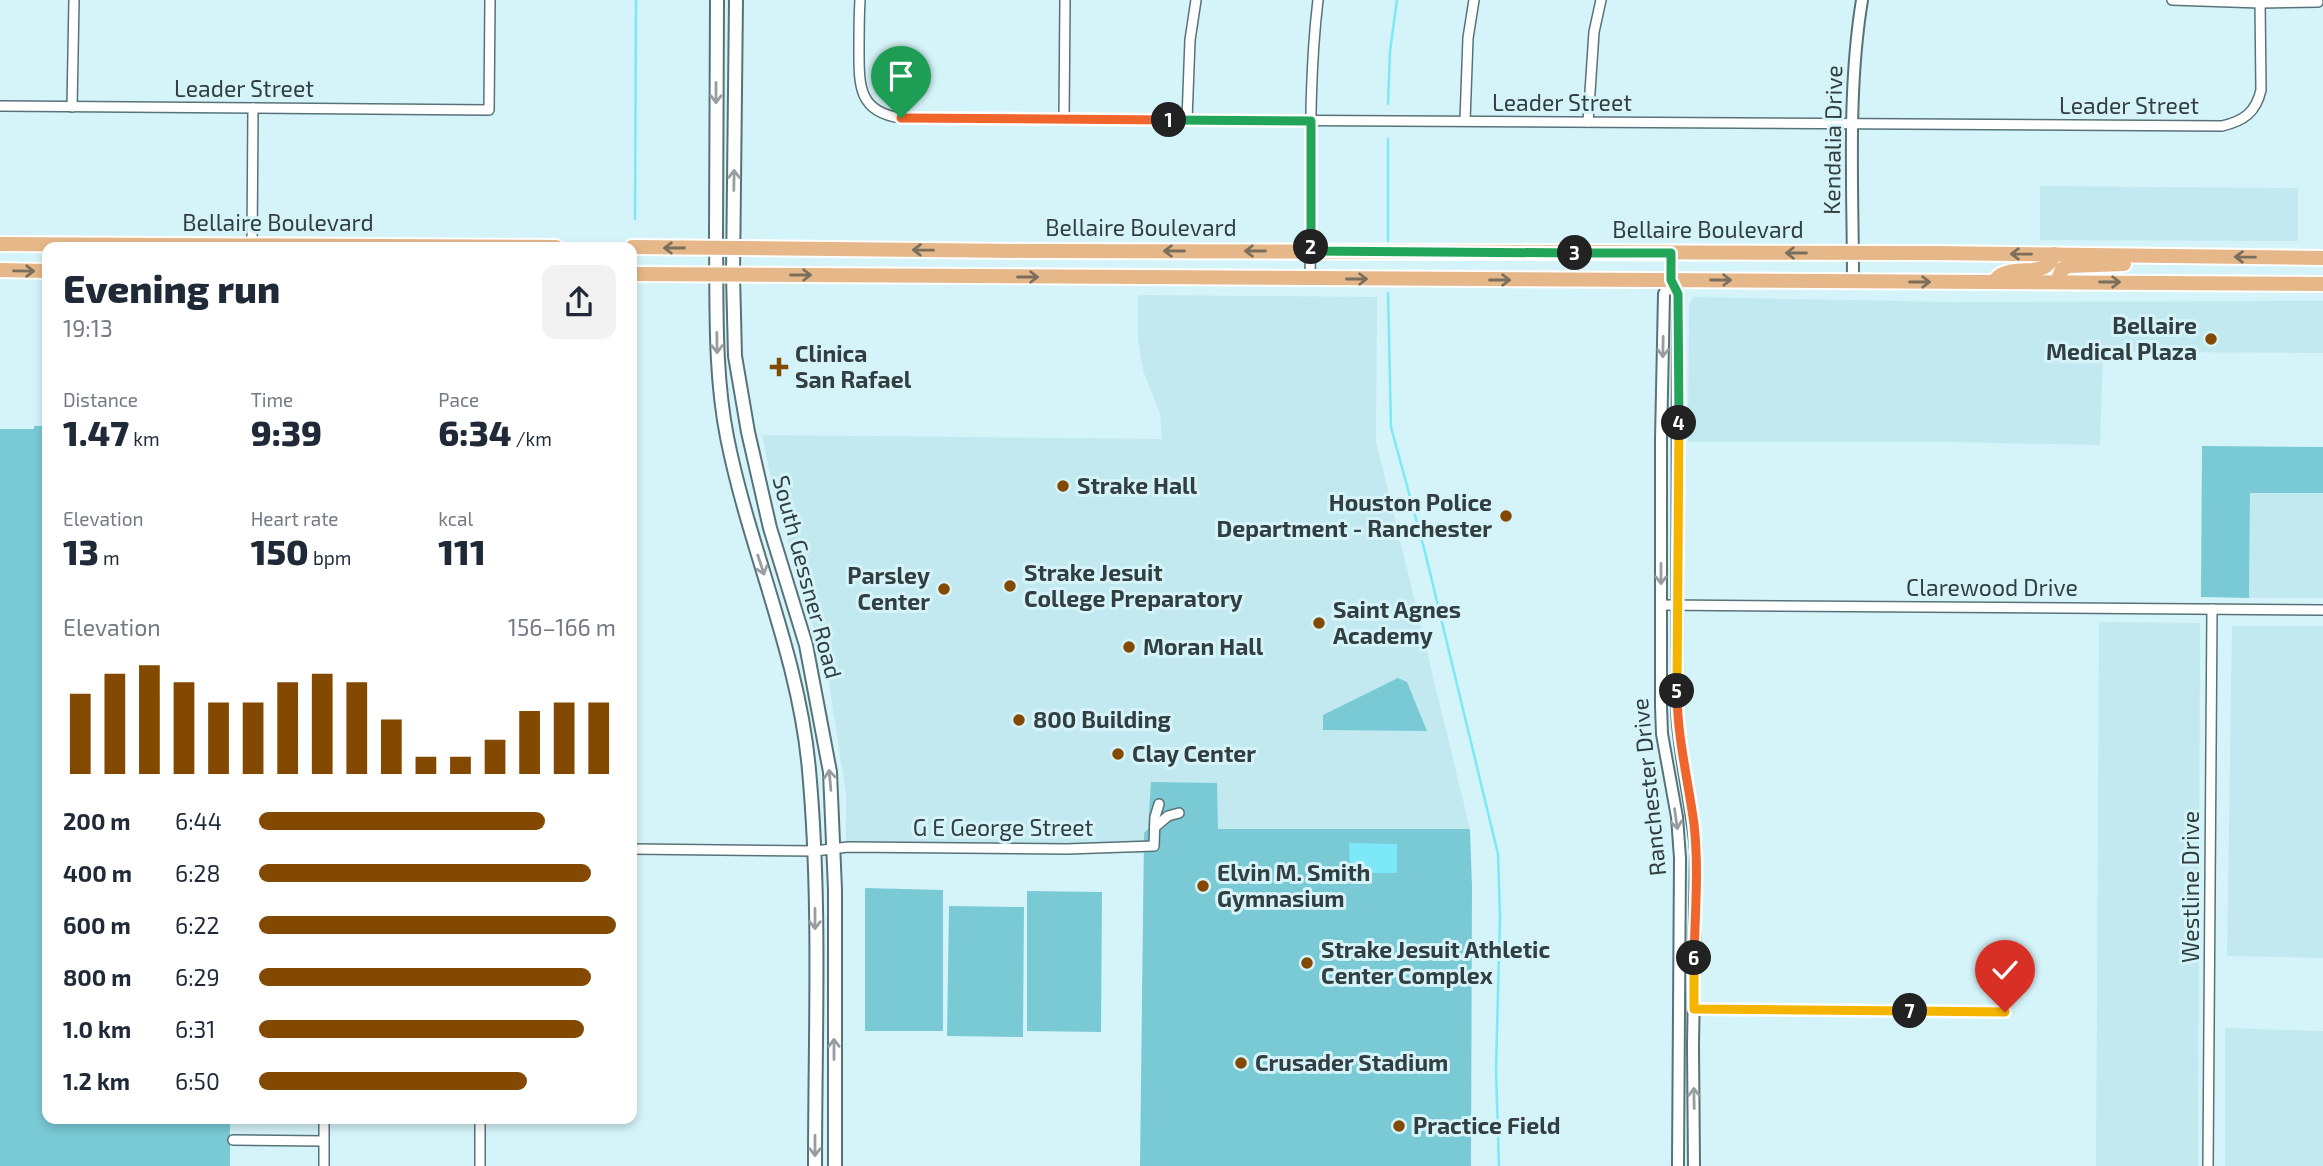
<!DOCTYPE html>
<html lang="en">
<head>
<meta charset="utf-8">
<style>
	:root { --surface:#fff; --page:#f2f2f3; --text:#1f2937; --muted:#747a83; --accent:#844900 }
	body { margin:0; font-family:"Exo 2",sans-serif; background:var(--page); color:var(--text); height:100vh; display:flex; flex-direction:column; font-size:26px; white-space:nowrap }
	* { box-sizing:border-box; margin:0 }
	p { font-size:23px; color:var(--muted) }
	.icon { flex:none; width:38px; height:38px; fill:none; stroke:currentColor; stroke-width:2; stroke-linecap:round; stroke-linejoin:round }
	.map { position:relative; flex:1; overflow:hidden }
	.drawer { position:absolute; left:42px; top:242px; width:595px; height:882px; display:flex; flex-direction:column; background:var(--surface); border-radius:14px; box-shadow:0 4px 10px #0003 }
	.drawer>* { flex:none }
	.pin { position:absolute; display:grid; place-items:center; width:60px; height:60px; color:#fff; margin:-72px -30px; border-radius:50% 50% 50% 0; rotate:-45deg; box-shadow:0 0 7px #0007 }
	.pin .icon { rotate:45deg }
	.km { position:absolute; width:35px; height:35px; margin:-18px; border-radius:50%; background:#222; color:#fff; font-size:19px; line-height:35px; text-align:center }
	.round { display:grid; place-items:center; flex:none; width:74px; height:74px; border-radius:14px; background:var(--page) }
	.head { display:flex; align-items:center; justify-content:space-between; height:119px; padding:0 21px }
	h1 { font-size:38px; font-weight:800; line-height:52px }
	.figures { display:grid; grid-template-columns:repeat(3,1fr); gap:10px; height:119px; padding:7px 21px }
	.figures div { display:grid; align-content:center }
	.figures b { font-size:35px; font-weight:800 }
	.figures small { font-size:19px; font-weight:400 }
	.figures p { font-size:19px }
	.chart { height:196px; padding:14px 21px }
	.chart p { display:flex; justify-content:space-between }
	.chart svg { width:100%; height:126px; margin-top:7px; stroke:var(--accent); stroke-width:6 }
	ul { padding:0 21px; list-style:none; font-size:23px }
	li { display:grid; grid-template-columns:112px 84px 1fr; align-items:center; height:52px }
	li i { height:18px; border-radius:9px; background:var(--accent) }
	.map>svg:first-child { display:block }
	.built { fill:#c1e9ef }
	.green { fill:#7acad6 }
	.water { fill:#7de8f8 }
	.lines { fill:none; stroke-linecap:round; stroke-linejoin:round }
	.stream { stroke:#7de8f8; stroke-width:2.5 }
	.minor-casing { stroke:#577377; stroke-width:12 }
	.tertiary-casing { stroke:#577377; stroke-width:14 }
	.secondary-casing { stroke:#577377; stroke-width:16 }
	.primary-casing { stroke:#fff; stroke-width:18 }
	.minor { stroke:#fff; stroke-width:9 }
	.tertiary { stroke:#fff; stroke-width:10 }
	.secondary { stroke:#fff; stroke-width:12 }
	.primary { stroke:#e5b789; stroke-width:14 }
	.oneway { stroke:#989ea0 }
	.oneway2 { stroke:#7a6e5d }
	.split-1-casing { stroke:#fff; stroke-width:14 }
	.split-2-casing { stroke:#fff; stroke-width:14 }
	.split-3-casing { stroke:#fff; stroke-width:14 }
	.split-4-casing { stroke:#fff; stroke-width:14 }
	.split-5-casing { stroke:#fff; stroke-width:14 }
	.split-6-casing { stroke:#fff; stroke-width:14 }
	.split-7-casing { stroke:#fff; stroke-width:14 }
	.split-8-casing { stroke:#fff; stroke-width:14 }
	.split-1 { stroke:#f0652b; stroke-width:9 }
	.split-2 { stroke:#22a559; stroke-width:9 }
	.split-3 { stroke:#22a559; stroke-width:9 }
	.split-4 { stroke:#22a559; stroke-width:9 }
	.split-5 { stroke:#f5b400; stroke-width:9 }
	.split-6 { stroke:#f0652b; stroke-width:9 }
	.split-7 { stroke:#f5b400; stroke-width:9 }
	.split-8 { stroke:#f5b400; stroke-width:9 }
	.poi-dot { fill:#844900; stroke:#d5f4f9; stroke-width:2.5 }
	.labels { text-anchor:middle; stroke-width:6; stroke-linejoin:round; paint-order:stroke }
	.street-label { font-size:23px; fill:#323e40; stroke:#d5f4f9 }
	.poi-label { font-size:23px; font-weight:bold; fill:#323e40; stroke:#d5f4f9; text-anchor:start }
</style>
</head>
<body>
<div class="map">
<svg width="2323" height="1166" viewBox="0 0 2323 1166">
	<rect width="100%" height="100%" fill="#d5f4f9"/>
	<!-- built -->
	<g class="built">
		<polygon points="2040,186 2298,188 2298,241 2040,240"/>
		<polygon points="1138,295 1377,297 1376,441 1470,829 1217,829 1151,782 1150,822 1148,829 1144,833 1143,854 995,848 846,852 846,794 828,677 776,502 762,435 1162,439 1160,414 1143,370 1138,340"/>
		<polygon points="1693,297 1953,302 2323,301 2323,353 2103,352 2100,445 1950,442 1688,442 1689,305"/>
		<polygon points="2250,492 2323,493 2323,598 2249,598"/>
		<polygon points="2099,622 2200,623 2198,1166 2096,1166"/>
		<polygon points="2232,626 2323,626 2323,958 2227,956"/>
		<polygon points="2225,1028 2323,1031 2323,1166 2225,1166"/>
	</g>
	<!-- green -->
	<g class="green">
		<polygon points="34,426 47,426 47,1118 230,1118 230,1166 0,1166 0,429 34,429"/>
		<polygon points="2202,446 2323,447 2323,493 2250,493 2249,598 2201,597"/>
		<polygon points="1398,678 1407,682 1427,731 1323,730 1323,715"/>
		<polygon points="1151,782 1217,783 1218,829 1470,829 1472,886 1471,1166 1140,1166 1144,833 1148,829"/>
		<polygon points="865,888 943,890 943,1031 865,1031"/>
		<polygon points="1027,891 1102,892 1101,1032 1027,1031"/>
		<polygon points="949,906 1024,907 1023,1037 947,1036"/>
	</g>
	<!-- water -->
	<polygon class="water" points="1349,843 1397,844 1397,873 1350,873"/>
	<g class="lines">
		<!-- stream -->
		<g class="stream">
			<polyline points="1388,104 1390,51 1397,0"/>
			<polyline points="1388,139 1388,241"/>
			<polyline points="635,219 636,0"/>
			<polyline points="1388,293 1391,427 1425,552 1498,854 1500,916 1496,1070 1499,1166"/>
		</g>
		<defs>
			<g id="minor">
				<path d="M860,0C859,16 859,33 859,49C859,85 858,112 901,118L2222,126C2244,121 2256,112 2261,90L2260,0"/>
				<polyline points="2172,0 2260,3 2318,2"/>
				<polyline points="0,106 489,110 490,0"/>
				<polyline points="72,107 74,0"/>
				<polyline points="1064,119 1065,0"/>
				<polyline points="1187,120 1190,40 1196,0"/>
				<polyline points="1465,121 1468,38 1474,0"/>
				<polyline points="1588,122 1594,32 1601,0"/>
				<polyline points="252,247 253,108"/>
				<path d="M1310,278C1312,186 1307,92 1318,0"/>
				<polyline points="1661,605 2323,610"/>
				<polyline points="1155,827 1168,816 1179,813"/>
				<polyline points="632,849 815,851 848,847 1067,849 1154,846 1155,817 1159,804"/>
				<polyline points="1694,1009 2005,1012"/>
				<polyline points="324,1118 324,1166"/>
				<polyline points="233,1140 323,1141"/>
				<polyline points="480,1166 480,1118"/>
				<polyline points="2208,1166 2212,609"/>
			</g>
			<g id="tertiary">
				<polyline points="1671,253 1671,280 1664,294 1661,440 1661,706 1662,734 1677,817 1680,858 1678,1166"/>
				<path d="M1671,280L1678,297L1677,710C1679,757 1692,804 1696,851L1693,1046L1694,1166"/>
				<path d="M1853,281C1853,188 1847,92 1862,0"/>
			</g>
			<g id="secondary">
				<path d="M717,0C716,79 716,158 716,237C717,303 714,371 727,437C749,549 799,655 809,770C821,901 815,1034 815,1166"/>
				<polyline points="736,0 733,275 735,356 748,432 770,528 806,645 830,772 835,890 835,1166"/>
			</g>
			<g id="primary">
				<polyline points="0,244 556,247"/>
				<polyline points="632,247 1030,251 1933,253 2323,258"/>
				<polyline points="0,270 47,271"/>
				<polyline points="632,274 2323,284"/>
				<path d="M1994,281C1997,279 1999,275 2003,274C2021,265 2046,279 2054,254"/>
				<polyline points="2057,282 2062,269 2069,266 2124,264"/>
			</g>
		</defs>
		<!-- minor casing -->
		<use href="#minor" class="minor-casing"/>
		<!-- tertiary casing -->
		<use href="#tertiary" class="tertiary-casing"/>
		<!-- secondary casing -->
		<use href="#secondary" class="secondary-casing"/>
		<!-- primary casing -->
		<use href="#primary" class="primary-casing"/>
		<!-- minor -->
		<use href="#minor" class="minor"/>
		<!-- tertiary -->
		<use href="#tertiary" class="tertiary"/>
		<!-- secondary -->
		<use href="#secondary" class="secondary"/>
		<!-- primary -->
		<use href="#primary" class="primary"/>
	</g>
	<!-- one-way arrows -->
	<defs><path id="oneway-shaft" d="M-6 0H5M1.5-3L5.5 0L1.5 3" fill="none" stroke-width="1.6" stroke-linecap="round" stroke-linejoin="round" transform="scale(1.75)"/></defs>
	<g class="oneway">
		<use href="#oneway-shaft" transform="translate(716 93) rotate(90)"/>
		<use href="#oneway-shaft" transform="translate(734 180) rotate(-89)"/>
		<use href="#oneway-shaft" transform="translate(717 343) rotate(89)"/>
		<use href="#oneway-shaft" transform="translate(1663 347) rotate(91)"/>
		<use href="#oneway-shaft" transform="translate(761 565) rotate(72)"/>
		<use href="#oneway-shaft" transform="translate(1661 574) rotate(90)"/>
		<use href="#oneway-shaft" transform="translate(830 780) rotate(-95)"/>
		<use href="#oneway-shaft" transform="translate(1676 819) rotate(82)"/>
		<use href="#oneway-shaft" transform="translate(815 919) rotate(90)"/>
		<use href="#oneway-shaft" transform="translate(834 1049) rotate(-90)"/>
		<use href="#oneway-shaft" transform="translate(1694 1098) rotate(-91)"/>
		<use href="#oneway-shaft" transform="translate(815 1146) rotate(90)"/>
	</g>
	<g class="oneway2">
		<use href="#oneway-shaft" transform="translate(674 248) rotate(-180)"/>
		<use href="#oneway-shaft" transform="translate(923 250) rotate(-179)"/>
		<use href="#oneway-shaft" transform="translate(1174 251) rotate(-180)"/>
		<use href="#oneway-shaft" transform="translate(1255 251) rotate(180)"/>
		<use href="#oneway-shaft" transform="translate(1796 253) rotate(180)"/>
		<use href="#oneway-shaft" transform="translate(2021 254) rotate(-179)"/>
		<use href="#oneway-shaft" transform="translate(2245 257) rotate(-179)"/>
		<use href="#oneway-shaft" transform="translate(24 271) rotate(1)"/>
		<use href="#oneway-shaft" transform="translate(801 275)"/>
		<use href="#oneway-shaft" transform="translate(1028 277)"/>
		<use href="#oneway-shaft" transform="translate(1357 279)"/>
		<use href="#oneway-shaft" transform="translate(1500 280)"/>
		<use href="#oneway-shaft" transform="translate(1721 280)"/>
		<use href="#oneway-shaft" transform="translate(1920 282)"/>
		<use href="#oneway-shaft" transform="translate(2110 282)"/>
	</g>
	<g class="lines">
		<defs>
			<polyline id="split-1" points="901,118 1169,120"/>
			<polyline id="split-2" points="1169,120 1311,121 1311,247"/>
			<polyline id="split-3" points="1311,247 1311,251 1575,253"/>
			<polyline id="split-4" points="1575,253 1671,253 1671,280 1678,294 1679,423"/>
			<polyline id="split-5" points="1677,691 1679,423"/>
			<path id="split-6" d="M1677,691C1677,737 1688,779 1694,824C1699,868 1695,914 1694,958"/>
			<polyline id="split-7" points="1694,958 1694,1009 1910,1011"/>
			<polyline id="split-8" points="1910,1011 2005,1012"/>
		</defs>
		<!-- split-1 casing -->
		<use href="#split-1" class="split-1-casing"/>
		<!-- split-2 casing -->
		<use href="#split-2" class="split-2-casing"/>
		<!-- split-3 casing -->
		<use href="#split-3" class="split-3-casing"/>
		<!-- split-4 casing -->
		<use href="#split-4" class="split-4-casing"/>
		<!-- split-5 casing -->
		<use href="#split-5" class="split-5-casing"/>
		<!-- split-6 casing -->
		<use href="#split-6" class="split-6-casing"/>
		<!-- split-7 casing -->
		<use href="#split-7" class="split-7-casing"/>
		<!-- split-8 casing -->
		<use href="#split-8" class="split-8-casing"/>
		<!-- split-1 -->
		<use href="#split-1" class="split-1"/>
		<!-- split-2 -->
		<use href="#split-2" class="split-2"/>
		<!-- split-3 -->
		<use href="#split-3" class="split-3"/>
		<!-- split-4 -->
		<use href="#split-4" class="split-4"/>
		<!-- split-5 -->
		<use href="#split-5" class="split-5"/>
		<!-- split-6 -->
		<use href="#split-6" class="split-6"/>
		<!-- split-7 -->
		<use href="#split-7" class="split-7"/>
		<!-- split-8 -->
		<use href="#split-8" class="split-8"/>
	</g>
	<!-- markers -->
	<g class="poi-dot">
		<circle cx="2211" cy="339" r="7"/>
		<path d="M775.5 356.5h7v7h7v7h-7v7h-7v-7h-7v-7h7z"/>
		<circle cx="1063" cy="486" r="7"/>
		<circle cx="1506" cy="516" r="7"/>
		<circle cx="1010" cy="586" r="7"/>
		<circle cx="944" cy="589" r="7"/>
		<circle cx="1319" cy="623" r="7"/>
		<circle cx="1129" cy="647" r="7"/>
		<circle cx="1019" cy="720" r="7"/>
		<circle cx="1118" cy="754" r="7"/>
		<circle cx="1203" cy="886" r="7"/>
		<circle cx="1307" cy="963" r="7"/>
		<circle cx="1241" cy="1063" r="7"/>
		<circle cx="1399" cy="1126" r="7"/>
	</g>
	<g class="labels">
		<!-- street labels -->
		<g class="street-label">
			<text x="244" y="97">Leader Street</text>
			<text x="1562" y="111">Leader Street</text>
			<text x="2129" y="114">Leader Street</text>
			<text transform="translate(1833 140) rotate(-89)" y="8">Kendalia Drive</text>
			<text x="278" y="231">Bellaire Boulevard</text>
			<text x="1141" y="236">Bellaire Boulevard</text>
			<text x="1708" y="238">Bellaire Boulevard</text>
			<text transform="translate(807 577) rotate(75)" y="8">South Gessner Road</text>
			<text x="1992" y="596">Clarewood Drive</text>
			<text transform="translate(1649 787) rotate(-96)" y="8">Ranchester Drive</text>
			<text x="1003" y="836">G E George Street</text>
			<text transform="translate(2191 887) rotate(-90)" y="8">Westline Drive</text>
		</g>
		<!-- poi labels -->
		<g class="poi-label">
			<text x="2197" y="334" text-anchor="end">Bellaire<tspan x="2197" dy="26">Medical Plaza</tspan></text>
			<text x="795" y="362">Clinica<tspan x="795" dy="26">San Rafael</tspan></text>
			<text x="1077" y="494">Strake Hall</text>
			<text x="1492" y="511" text-anchor="end">Houston Police<tspan x="1492" dy="26">Department - Ranchester</tspan></text>
			<text x="1024" y="581">Strake Jesuit<tspan x="1024" dy="26">College Preparatory</tspan></text>
			<text x="930" y="584" text-anchor="end">Parsley<tspan x="930" dy="26">Center</tspan></text>
			<text x="1333" y="618">Saint Agnes<tspan x="1333" dy="26">Academy</tspan></text>
			<text x="1143" y="655">Moran Hall</text>
			<text x="1033" y="728">800 Building</text>
			<text x="1132" y="762">Clay Center</text>
			<text x="1217" y="881">Elvin M. Smith<tspan x="1217" dy="26">Gymnasium</tspan></text>
			<text x="1321" y="958">Strake Jesuit Athletic<tspan x="1321" dy="26">Center Complex</tspan></text>
			<text x="1255" y="1071">Crusader Stadium</text>
			<text x="1413" y="1134">Practice Field</text>
		</g>
	</g>
</svg>
<div class="pin" style="left:901px;top:118px;background:#1e9e55"><svg class="icon" aria-label="arrive" viewBox="0 0 24 24"><path d="M6 21V4h12l-3 4 3 4H6"/></svg></div>
<div class="pin" style="left:2005px;top:1012px;background:#d93025"><svg class="icon" aria-label="check" viewBox="0 0 24 24"><path d="M5 12l5 5 9-10"/></svg></div>
<b class="km" style="left:1169px;top:120px">1</b>
<b class="km" style="left:1311px;top:247px">2</b>
<b class="km" style="left:1575px;top:253px">3</b>
<b class="km" style="left:1679px;top:423px">4</b>
<b class="km" style="left:1677px;top:691px">5</b>
<b class="km" style="left:1694px;top:958px">6</b>
<b class="km" style="left:1910px;top:1011px">7</b>
<section class="drawer">
<div class="head"><div><h1>Evening run</h1><p>19:13</p></div><a class="round"><svg class="icon" aria-label="share" viewBox="0 0 24 24"><path d="M12 15V3M7 8l5-5 5 5M5 13v7h14v-7"/></svg></a></div>
<div class="figures">
<div><p>Distance</p><b>1.47<small> km</small></b></div>
<div><p>Time</p><b>9:39</b></div>
<div><p>Pace</p><b>6:34<small> /km</small></b></div>
</div>
<div class="figures">
<div><p>Elevation</p><b>13<small> m</small></b></div>
<div><p>Heart rate</p><b>150<small> bpm</small></b></div>
<div><p>kcal</p><b>111</b></div>
</div>
<div class="chart"><p><span>Elevation</span>156–166 m</p>
<svg viewBox="0 0 160 44" preserveAspectRatio="none"><path d="M5 44V16M15 44V9M25 44V6M35 44V12M45 44V19M55 44V19M65 44V12M75 44V9M85 44V12M95 44V25M105 44V38M115 44V38M125 44V32M135 44V22M145 44V19M155 44V19"/></svg>
</div>
<ul>
<li><b>200 m</b>6:44<i style="width:80%"></i></li>
<li><b>400 m</b>6:28<i style="width:93%"></i></li>
<li><b>600 m</b>6:22<i style="width:100%"></i></li>
<li><b>800 m</b>6:29<i style="width:93%"></i></li>
<li><b>1.0 km</b>6:31<i style="width:91%"></i></li>
<li><b>1.2 km</b>6:50<i style="width:75%"></i></li>
</ul>
</section>
</div>
</body>
</html>
